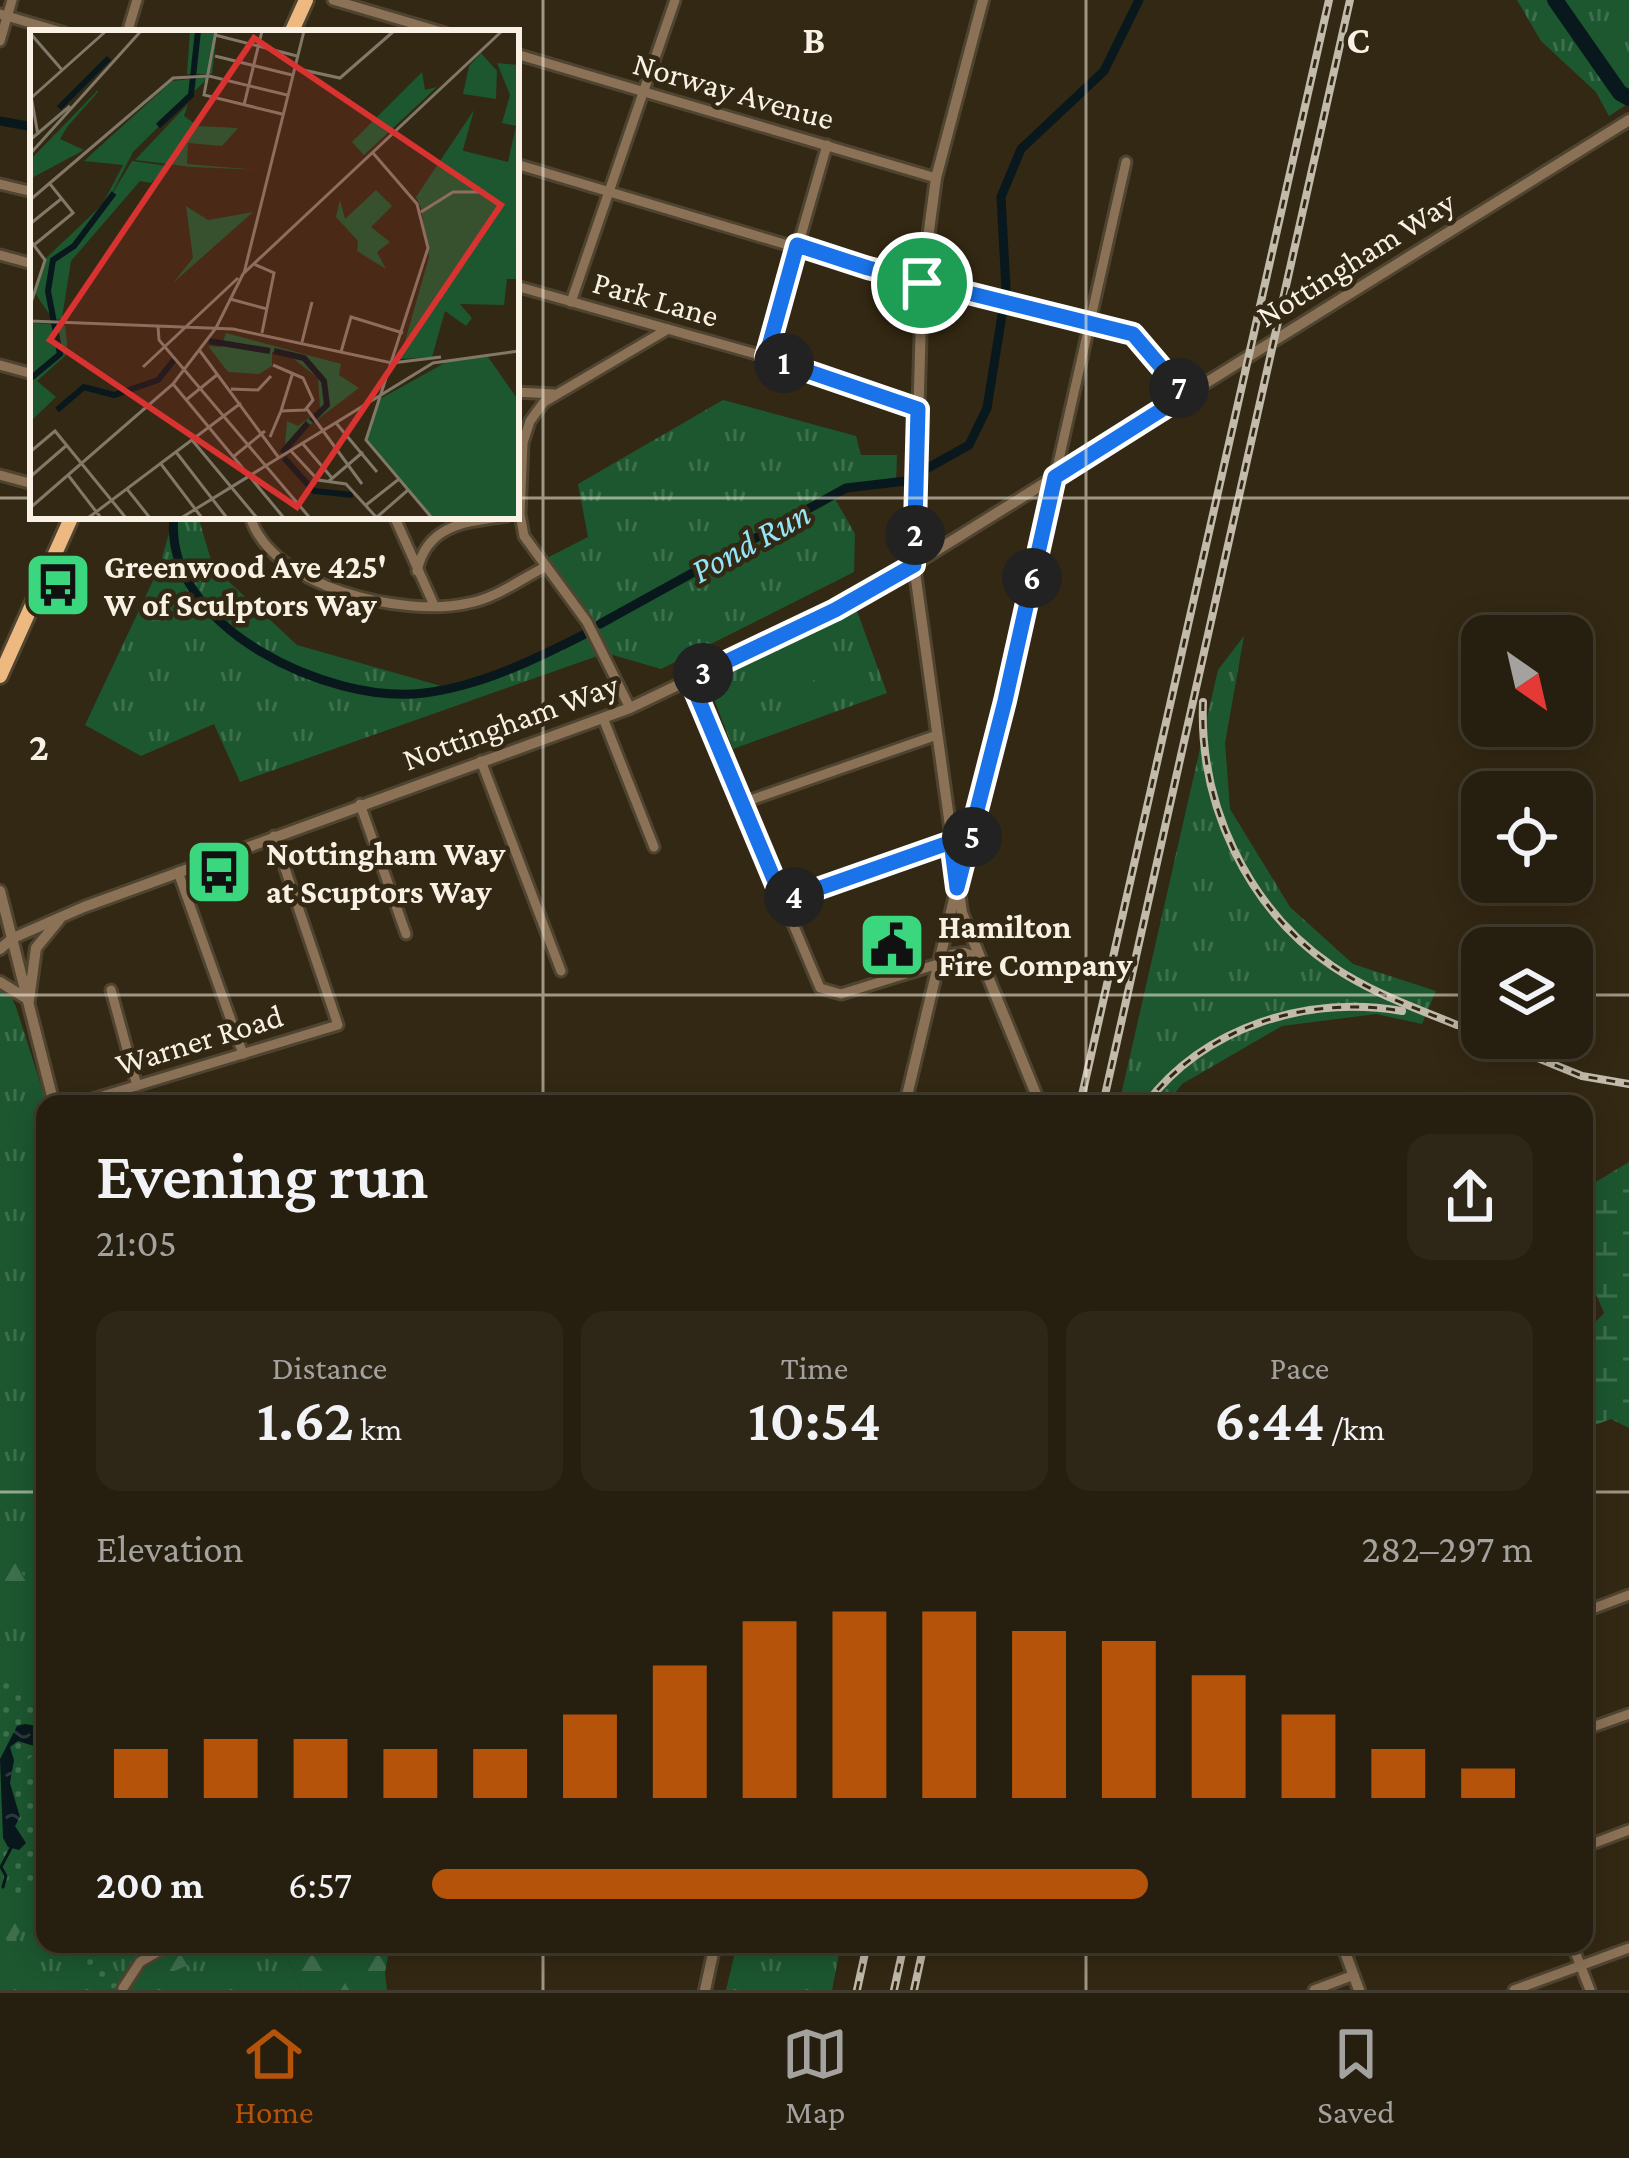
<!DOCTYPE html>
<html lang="en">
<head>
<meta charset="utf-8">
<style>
	:root { --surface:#261e0e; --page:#2e2717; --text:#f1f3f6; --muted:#a4a29e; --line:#423c2e; --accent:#b45309 }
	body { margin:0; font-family:"Crimson Pro",serif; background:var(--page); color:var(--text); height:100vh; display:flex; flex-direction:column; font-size:45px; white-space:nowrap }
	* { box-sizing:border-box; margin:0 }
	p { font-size:39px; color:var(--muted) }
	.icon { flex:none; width:66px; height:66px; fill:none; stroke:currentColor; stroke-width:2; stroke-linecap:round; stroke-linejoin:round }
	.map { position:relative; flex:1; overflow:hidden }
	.drawer { position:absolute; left:36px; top:1095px; width:1557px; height:858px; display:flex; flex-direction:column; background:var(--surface); border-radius:24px; box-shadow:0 6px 30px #0003,0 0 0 3px var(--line) }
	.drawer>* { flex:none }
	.needle { width:78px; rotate:146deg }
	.buttons { position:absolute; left:1461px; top:615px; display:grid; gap:24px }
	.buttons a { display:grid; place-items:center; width:132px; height:132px; border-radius:24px; background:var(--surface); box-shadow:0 6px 30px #0003,0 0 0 3px var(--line); font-size:60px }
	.pin { position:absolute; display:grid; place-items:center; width:102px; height:102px; color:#fff; margin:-51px; border:6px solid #fff; border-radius:50%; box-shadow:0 3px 12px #0007 }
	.km { position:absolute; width:60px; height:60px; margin:-30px; border-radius:50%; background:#222; color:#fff; font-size:33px; line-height:60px; text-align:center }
	.round { display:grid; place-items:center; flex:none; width:126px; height:126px; border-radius:24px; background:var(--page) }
	.head { display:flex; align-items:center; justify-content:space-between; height:204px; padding:0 60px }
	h1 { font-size:66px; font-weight:600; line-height:90px }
	.stats { display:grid; grid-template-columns:repeat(3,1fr); gap:18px; height:204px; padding:12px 60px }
	.stats div { display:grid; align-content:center; border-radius:24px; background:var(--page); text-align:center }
	.stats b { font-size:60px; font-weight:600 }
	.stats small { font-size:33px; font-weight:400 }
	.stats p { font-size:33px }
	.chart { height:336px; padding:24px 60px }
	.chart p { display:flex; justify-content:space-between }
	.chart svg { width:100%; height:216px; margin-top:12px; stroke:var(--accent); stroke-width:6 }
	ul { padding:0 60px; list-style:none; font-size:39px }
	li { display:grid; grid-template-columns:192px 144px 1fr; align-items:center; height:90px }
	li i { height:30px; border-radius:15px; background:var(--accent) }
	.tab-bar { display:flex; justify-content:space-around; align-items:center; height:168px; border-top:3px solid var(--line); background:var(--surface); font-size:33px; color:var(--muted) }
	.tab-bar a { display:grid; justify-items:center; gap:6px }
	.tab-bar .selected { color:var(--accent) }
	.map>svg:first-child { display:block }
	.grass { fill:url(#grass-tufts) }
	.forest { fill:url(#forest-firs) }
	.wetland { fill:url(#wetland-marsh) }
	.garden { fill:url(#garden-dots) }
	.pitch { fill:#1c5730 }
	.water { fill:url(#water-ripples) }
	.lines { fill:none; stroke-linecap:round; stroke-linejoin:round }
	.stream { stroke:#09181c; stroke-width:3 }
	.canal { stroke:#09181c; stroke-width:9 }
	.river { stroke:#09181c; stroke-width:16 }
	.minor-casing { stroke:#4f4430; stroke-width:15 }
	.tertiary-casing { stroke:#4f4430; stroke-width:16 }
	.primary-casing { stroke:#4f4430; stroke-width:20 }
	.minor { stroke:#8b7257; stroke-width:9 }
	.tertiary { stroke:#8b7257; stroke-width:10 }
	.primary { stroke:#eeb981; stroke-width:14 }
	.rail-casing { stroke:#c2baab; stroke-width:8 }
	.rail { stroke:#332813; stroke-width:3; stroke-dasharray:9; stroke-linecap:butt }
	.route-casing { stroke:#fff; stroke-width:24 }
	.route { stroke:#1a73e8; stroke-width:15 }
	.grid { fill:none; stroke:#f8f1e4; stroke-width:3; stroke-opacity:0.55 }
	.labels { text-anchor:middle; stroke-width:9; stroke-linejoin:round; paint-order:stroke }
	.street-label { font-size:33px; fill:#f8f1e4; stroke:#332813 }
	.poi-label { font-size:33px; font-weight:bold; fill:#f8f1e4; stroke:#332813; text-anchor:start }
	.water-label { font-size:36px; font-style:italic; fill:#93e6f9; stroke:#332813 }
	.inset-river { fill:none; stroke:#09181c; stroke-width:6 }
	.inset-road { fill:none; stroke:#827867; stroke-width:3 }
	.view { fill:#d83231; fill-opacity:0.15; stroke:#d83231; stroke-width:6 }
	.inset-edge { fill:none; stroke:#f8f1e4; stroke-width:6 }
	.grid-label { font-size:39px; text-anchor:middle; font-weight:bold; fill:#f8f1e4; stroke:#332813; stroke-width:9; stroke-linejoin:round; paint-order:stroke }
</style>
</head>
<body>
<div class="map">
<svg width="1629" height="1990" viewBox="0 0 1629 1990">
	<defs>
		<pattern id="grass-tufts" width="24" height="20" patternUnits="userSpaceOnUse" patternTransform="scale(3)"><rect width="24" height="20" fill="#1c5730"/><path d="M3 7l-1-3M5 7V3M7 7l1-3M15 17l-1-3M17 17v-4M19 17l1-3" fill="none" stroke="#3e704e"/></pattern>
		<pattern id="forest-firs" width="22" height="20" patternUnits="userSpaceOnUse" patternTransform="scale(3)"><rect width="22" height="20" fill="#1c5730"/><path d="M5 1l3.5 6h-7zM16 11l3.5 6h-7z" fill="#3e704e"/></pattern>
		<pattern id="wetland-marsh" width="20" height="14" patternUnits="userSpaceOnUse" patternTransform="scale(3)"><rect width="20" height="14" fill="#1c5730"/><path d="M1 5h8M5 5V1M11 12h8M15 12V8" fill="none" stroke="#3e704e"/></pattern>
		<pattern id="garden-dots" width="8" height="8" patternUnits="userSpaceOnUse" patternTransform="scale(3)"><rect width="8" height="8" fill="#1c5730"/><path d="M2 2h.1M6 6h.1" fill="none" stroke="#3e704e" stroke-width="1.8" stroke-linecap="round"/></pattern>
		<pattern id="water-ripples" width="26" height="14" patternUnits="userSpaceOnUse" patternTransform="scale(3)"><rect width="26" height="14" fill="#09181c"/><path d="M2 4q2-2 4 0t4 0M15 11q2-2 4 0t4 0" fill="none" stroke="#2e3a3d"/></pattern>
	</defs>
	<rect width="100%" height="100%" fill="#332813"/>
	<!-- grass -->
	<g class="grass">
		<polygon points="1517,0 1629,0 1629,103 1609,116 1596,92 1541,41"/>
		<polygon points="723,400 856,436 861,455 897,455 896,483 831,492 855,534 854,572 661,669 606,653 240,782 214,724 141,756 85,725 159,568 174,516 198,516 213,567 297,645 441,686 528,665 591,626 543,560 588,537 578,484"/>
		<polygon points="857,611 887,693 733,749 708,683"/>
		<polygon points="1244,636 1225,743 1230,809 1290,907 1353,964 1436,991 1422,1024 1376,1014 1282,1026 1182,1084 1167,1104 1119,1104 1218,670"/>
		<polygon points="0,988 11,996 16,1007 47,1104 45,1944 282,1944 301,1990 0,1990"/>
		<polygon points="737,1944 841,1944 832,1990 726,1990"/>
	</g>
	<!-- forest -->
	<g class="forest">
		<polygon points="0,1534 43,1610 45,1622 0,1591"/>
		<polygon points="0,1893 45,1894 45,1919 26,1923 13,1942 0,1937"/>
		<path d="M195,1944H234L135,1989C145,1963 171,1954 195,1944Z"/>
		<polygon points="282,1944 390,1944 385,1973 387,1990 301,1990"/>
	</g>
	<!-- wetland -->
	<polygon class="wetland" points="1629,1162 1629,1428 1611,1419 1584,1429 1584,1334 1604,1313 1584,1266 1584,1189"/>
	<!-- garden -->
	<g class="garden">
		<polygon points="8,1678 45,1700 45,1727 18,1726 0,1759 0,1690"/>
		<path d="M18,1741L34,1746L39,1752L25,1761L45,1792V1894L0,1893V1809L3,1838L26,1841L15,1826C25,1807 9,1796 9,1777C9,1765 11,1760 10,1747Z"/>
		<path d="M68,1944C93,1944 104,1959 122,1976L120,1985L109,1990L83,1977Z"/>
	</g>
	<!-- pitch -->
	<polygon class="pitch" points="826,647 836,669 798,688 787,666"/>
	<!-- water -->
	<polygon class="water" points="25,1724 45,1727 45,1733 34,1746 18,1741 10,1747 14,1760 10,1783 20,1817 15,1826 26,1843 19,1850 8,1847 3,1838 0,1759 17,1726"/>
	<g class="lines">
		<!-- stream -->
		<polyline class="stream" points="3,1887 6,1876 1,1867 11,1848"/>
		<!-- canal -->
		<g class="canal">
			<polyline points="0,121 33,127"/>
			<polyline points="1006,289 1001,197 1021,149 1104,71 1139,0"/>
			<polyline points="926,469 969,445 987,408 1002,315"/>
			<path d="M174,516C162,627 330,705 424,693C481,686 536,659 587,633"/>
			<polyline points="600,624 846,488 906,481"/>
		</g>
		<!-- river -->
		<polyline class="river" points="1555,0 1620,93 1629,98"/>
		<defs>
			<g id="minor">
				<polyline points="333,0 445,33"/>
				<polyline points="0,14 65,33"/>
				<polyline points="127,33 137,0"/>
				<polyline points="0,41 12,0"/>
				<polyline points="516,54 936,178"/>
				<polyline points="516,164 868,269 1133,334 1185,396"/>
				<polyline points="0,184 33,192"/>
				<polyline points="0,255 33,264"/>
				<polyline points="516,286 770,358 918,409"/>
				<polyline points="571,302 675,0"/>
				<polyline points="766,357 827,145"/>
				<polyline points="0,365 33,374"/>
				<polyline points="516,392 554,394"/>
				<polyline points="0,475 33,484"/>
				<polyline points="1055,477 1126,162"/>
				<path d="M250,516C271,588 405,618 469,603C496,598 521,579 545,567"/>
				<polyline points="394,516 434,605"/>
				<path d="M417,571C427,524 466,522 507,516"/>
				<polyline points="690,679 820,988 841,994 938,964"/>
				<polyline points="630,708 587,622 524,536 520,514 523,443 530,421 544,402 668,329"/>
				<polyline points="603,718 654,847"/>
				<polyline points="481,761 561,971"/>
				<polyline points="742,803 937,735"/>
				<polyline points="360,804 406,934"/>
				<polyline points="178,872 243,1054"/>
				<polyline points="783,901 951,842"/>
				<polyline points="111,990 137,1086"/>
				<polyline points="76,1104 338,1025 274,836"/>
				<polyline points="1584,1612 1629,1595"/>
				<polyline points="1584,1730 1629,1714"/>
				<polyline points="1584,1847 1629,1830"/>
				<polyline points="1572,1944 1590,1990"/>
				<polyline points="123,1988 140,1962 171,1944"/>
				<polyline points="1314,1990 1354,1975"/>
				<polyline points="1514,1990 1629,1948"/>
			</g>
			<g id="tertiary">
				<polyline points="983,0 936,178 922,283 914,565 962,913 1040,1104"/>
				<polyline points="0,891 54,1104"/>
				<polyline points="0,949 13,938 84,907 630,708 835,610 905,570 1629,120"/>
				<polyline points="937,973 951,955 964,953 980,959"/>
				<polyline points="0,982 29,1000 36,948 59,920"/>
				<polyline points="905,1104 1055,477"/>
				<polyline points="1342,1944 1359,1990"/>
				<polyline points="705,1990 715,1944"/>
			</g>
			<g id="primary">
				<polyline points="291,33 306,0"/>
				<polyline points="0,676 72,516"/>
			</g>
		</defs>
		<!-- minor casing -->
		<use href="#minor" class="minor-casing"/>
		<!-- tertiary casing -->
		<use href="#tertiary" class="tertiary-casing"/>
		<!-- primary casing -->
		<use href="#primary" class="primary-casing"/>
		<!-- minor -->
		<use href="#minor" class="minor"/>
		<!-- tertiary -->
		<use href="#tertiary" class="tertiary"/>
		<!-- primary -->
		<use href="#primary" class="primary"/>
		<defs>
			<g id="rail">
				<path d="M1203,702C1199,804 1247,908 1332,966C1370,992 1415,1008 1457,1025"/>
				<polyline points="1503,946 1503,948"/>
				<polyline points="1488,1038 1582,1076 1629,1084"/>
				<polyline points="1080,1104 1329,0"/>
				<polyline points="1103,1104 1350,0"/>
				<path d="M1146,1104C1205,1026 1308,995 1402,1011"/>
				<polyline points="857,1990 867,1944"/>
				<polyline points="894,1990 904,1944"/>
				<polyline points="914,1990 924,1944"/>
			</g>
		</defs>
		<!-- rail casing -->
		<use href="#rail" class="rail-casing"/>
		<!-- rail -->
		<use href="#rail" class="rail"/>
	</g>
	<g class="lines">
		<defs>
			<polygon id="route" points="797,245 868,268 1133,334 1185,395 1055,477 1005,701 957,888 951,842 783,901 690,679 835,610 914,565 918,409 766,357"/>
		</defs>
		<!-- route casing -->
		<use href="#route" class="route-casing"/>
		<!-- route -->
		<use href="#route" class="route"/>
	</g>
	<!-- grid -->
	<path class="grid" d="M543,0V1104M1086,0V1104M0,498H33M516,498H1629M0,995H1482M1572,995H1629M0,1492H45M1584,1492H1629M543,1944V1990M1086,1944V1990"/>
	<!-- icons -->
	<defs>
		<symbol id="bus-square" viewBox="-11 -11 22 22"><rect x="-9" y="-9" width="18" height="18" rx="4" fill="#3ad77f" stroke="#332813"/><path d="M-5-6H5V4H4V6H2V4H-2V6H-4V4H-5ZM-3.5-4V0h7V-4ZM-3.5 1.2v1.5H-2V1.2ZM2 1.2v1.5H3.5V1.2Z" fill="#111"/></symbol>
		<symbol id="civic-square" viewBox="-11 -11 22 22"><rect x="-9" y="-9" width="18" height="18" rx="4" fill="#3ad77f" stroke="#332813"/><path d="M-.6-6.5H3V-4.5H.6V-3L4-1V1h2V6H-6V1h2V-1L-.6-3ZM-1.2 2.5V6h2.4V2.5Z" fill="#111"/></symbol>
	</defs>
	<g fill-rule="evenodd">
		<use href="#bus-square" x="20" y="547" width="76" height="76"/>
		<use href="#bus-square" x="181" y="834" width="76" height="76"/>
		<use href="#civic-square" x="854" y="907" width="76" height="76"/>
	</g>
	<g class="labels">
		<!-- street labels -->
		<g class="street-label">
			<text transform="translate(734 90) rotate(16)" y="12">Norway Avenue</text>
			<text transform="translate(1355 258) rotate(-32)" y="12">Nottingham Way</text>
			<text transform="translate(656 298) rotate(16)" y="12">Park Lane</text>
			<text transform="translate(510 721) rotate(-20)" y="12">Nottingham Way</text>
			<text transform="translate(199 1039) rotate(-17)" y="12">Warner Road</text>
		</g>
		<!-- poi labels -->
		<g class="poi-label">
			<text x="104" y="578">Greenwood Ave 425'<tspan x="104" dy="38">W of Sculptors Way</tspan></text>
			<text x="266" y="865">Nottingham Way<tspan x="266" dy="38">at Scuptors Way</tspan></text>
			<text x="938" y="938">Hamilton<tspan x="938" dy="38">Fire Company</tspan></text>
		</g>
		<!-- water labels -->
		<g class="water-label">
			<text transform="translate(750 541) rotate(-29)" y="13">Pond Run</text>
		</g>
	</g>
	<!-- overview -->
	<g transform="translate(30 30)">
		<rect width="489" height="489" fill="#332813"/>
		<path d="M451,23L467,41L466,69L433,64L439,36ZM467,33L489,35V249H477L474,275L430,274L442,288L436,296L415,281L402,327L370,329L399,227L391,178L430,120L478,132L486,96L472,93L480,65ZM392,42L395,60L407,57L334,125L322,112ZM156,176L178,190L223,182L143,253L163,228ZM0,293L35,295L37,313L36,325L7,351L26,367L0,392ZM196,303L311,334L309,345L329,358L255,414L257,391L268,396L290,380L288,348L255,322H242V336L229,344L198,342L178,316L191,317Z" fill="#1c5730"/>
		<path d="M160,1H187L182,44H157ZM179,47L103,122L79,169L102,131L138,136L121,153L110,151L41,231L32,288L24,291L5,263L15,229L72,175L93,135L54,131L142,51ZM68,60V62L37,97L30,109L54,120L0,149V130ZM444,80L423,156L451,161L425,159L392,180L386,167ZM346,160L362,176L341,197L360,212L347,222L356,239L327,221L328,211L306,187L310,170L315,189Z" fill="#1c5730"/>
		<path d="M158,74L154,86L168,96L208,98L192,116L158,113L157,134L230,140L162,137L105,130Z" fill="#1c5730"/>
		<path d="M458,327L489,371V488H402L335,409L348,370L420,330Z" fill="#1c5730"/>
		<path d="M430,177L462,193L477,187L463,203L487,225L474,226L482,236L489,230V240L475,236L472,228L462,234L464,246L436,244L460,239L429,207L443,212L445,193L442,185L429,190Z" fill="#1c5730"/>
		<path class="inset-river" d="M29,78L79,28M128,96L161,65L168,1M179,311L240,321M244,321L274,328L294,351L297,375L281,391M0,349L30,324L18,261L23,230L44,216L84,163M27,380L54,357L84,365L128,350L144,330M252,423L278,393M254,428L284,461L323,465"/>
		<path class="inset-road" d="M186,1L174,65L252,84M0,3L33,41M185,5L267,26M185,26L262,45M264,38L310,48L364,1M0,60L8,105M1,68L76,1M214,75L232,1M0,110L40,76M343,123L387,174L398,218L336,410L402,488M0,124L111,1M20,154L44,184M0,170L143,48L179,46L257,65M391,182L423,162H453M0,194L31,169M0,210L15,230L0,276M4,215L43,183M224,234L244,243L232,303M214,243L274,1M200,269L237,279M0,291L203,299L362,333L411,327M128,296L129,310L280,488M272,312L282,272M170,321L249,428M311,322L321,287L373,303M113,337L208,248M143,354L254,488M201,359L228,360L241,346M156,370L188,344M277,379L332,454M251,381L263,342M306,393L347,442M240,407L251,381L275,380L283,370L273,348L243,335M162,410L227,488M273,414L302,448M261,421L288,450L316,454L347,488M0,422L25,401L96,488M146,422L197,488M203,427L235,401M131,434L172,488M38,445L71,488M0,447L37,415M299,451L333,422M97,459L120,488M336,475L369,449M0,478L143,354L186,298L213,244L472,1M347,487L378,460M58,488L211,373M151,488L403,333L489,321"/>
		<path class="view" d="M224,8L471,175L267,477L20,310Z"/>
		<rect width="489" height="489" class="inset-edge"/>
	</g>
	<g class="grid-label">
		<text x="814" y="53">B</text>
		<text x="1358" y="53">C</text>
		<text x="39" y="760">2</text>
	</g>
</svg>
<div class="buttons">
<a><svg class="needle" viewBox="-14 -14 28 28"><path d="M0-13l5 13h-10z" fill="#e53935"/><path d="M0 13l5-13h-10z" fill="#a4a29e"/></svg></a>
<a><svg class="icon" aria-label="locate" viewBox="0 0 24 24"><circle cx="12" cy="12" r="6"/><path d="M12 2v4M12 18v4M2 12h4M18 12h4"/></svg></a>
<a><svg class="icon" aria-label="layers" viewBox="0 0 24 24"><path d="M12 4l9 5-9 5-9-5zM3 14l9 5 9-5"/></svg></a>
</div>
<div class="pin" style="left:922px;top:283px;background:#1e9e55"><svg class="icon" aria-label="arrive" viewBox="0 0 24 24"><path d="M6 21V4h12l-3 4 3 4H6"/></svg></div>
<b class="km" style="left:784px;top:363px">1</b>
<b class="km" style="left:915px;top:535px">2</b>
<b class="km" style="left:703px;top:673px">3</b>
<b class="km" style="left:794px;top:897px">4</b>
<b class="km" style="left:972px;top:837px">5</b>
<b class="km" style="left:1032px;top:578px">6</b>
<b class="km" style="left:1179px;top:388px">7</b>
<section class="drawer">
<div class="head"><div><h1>Evening run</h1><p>21:05</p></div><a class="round"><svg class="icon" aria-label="share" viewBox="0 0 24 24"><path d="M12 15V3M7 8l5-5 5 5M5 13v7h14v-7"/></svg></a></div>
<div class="stats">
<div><p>Distance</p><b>1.62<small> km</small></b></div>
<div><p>Time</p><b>10:54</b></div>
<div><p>Pace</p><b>6:44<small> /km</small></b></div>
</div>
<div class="chart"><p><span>Elevation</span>282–297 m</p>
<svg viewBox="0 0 160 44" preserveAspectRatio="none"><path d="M5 44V34M15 44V32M25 44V32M35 44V34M45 44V34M55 44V27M65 44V17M75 44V8M85 44V6M95 44V6M105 44V10M115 44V12M125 44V19M135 44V27M145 44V34M155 44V38"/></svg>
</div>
<ul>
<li><b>200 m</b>6:57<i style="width:65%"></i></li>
</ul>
</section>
</div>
<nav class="tab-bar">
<a class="selected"><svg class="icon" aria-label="home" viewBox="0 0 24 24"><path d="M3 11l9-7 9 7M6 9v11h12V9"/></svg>Home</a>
<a><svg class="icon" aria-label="map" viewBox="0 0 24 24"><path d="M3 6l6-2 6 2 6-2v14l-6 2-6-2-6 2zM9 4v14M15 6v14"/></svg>Map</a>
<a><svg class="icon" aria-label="saved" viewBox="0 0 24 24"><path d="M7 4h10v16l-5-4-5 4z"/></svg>Saved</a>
</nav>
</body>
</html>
